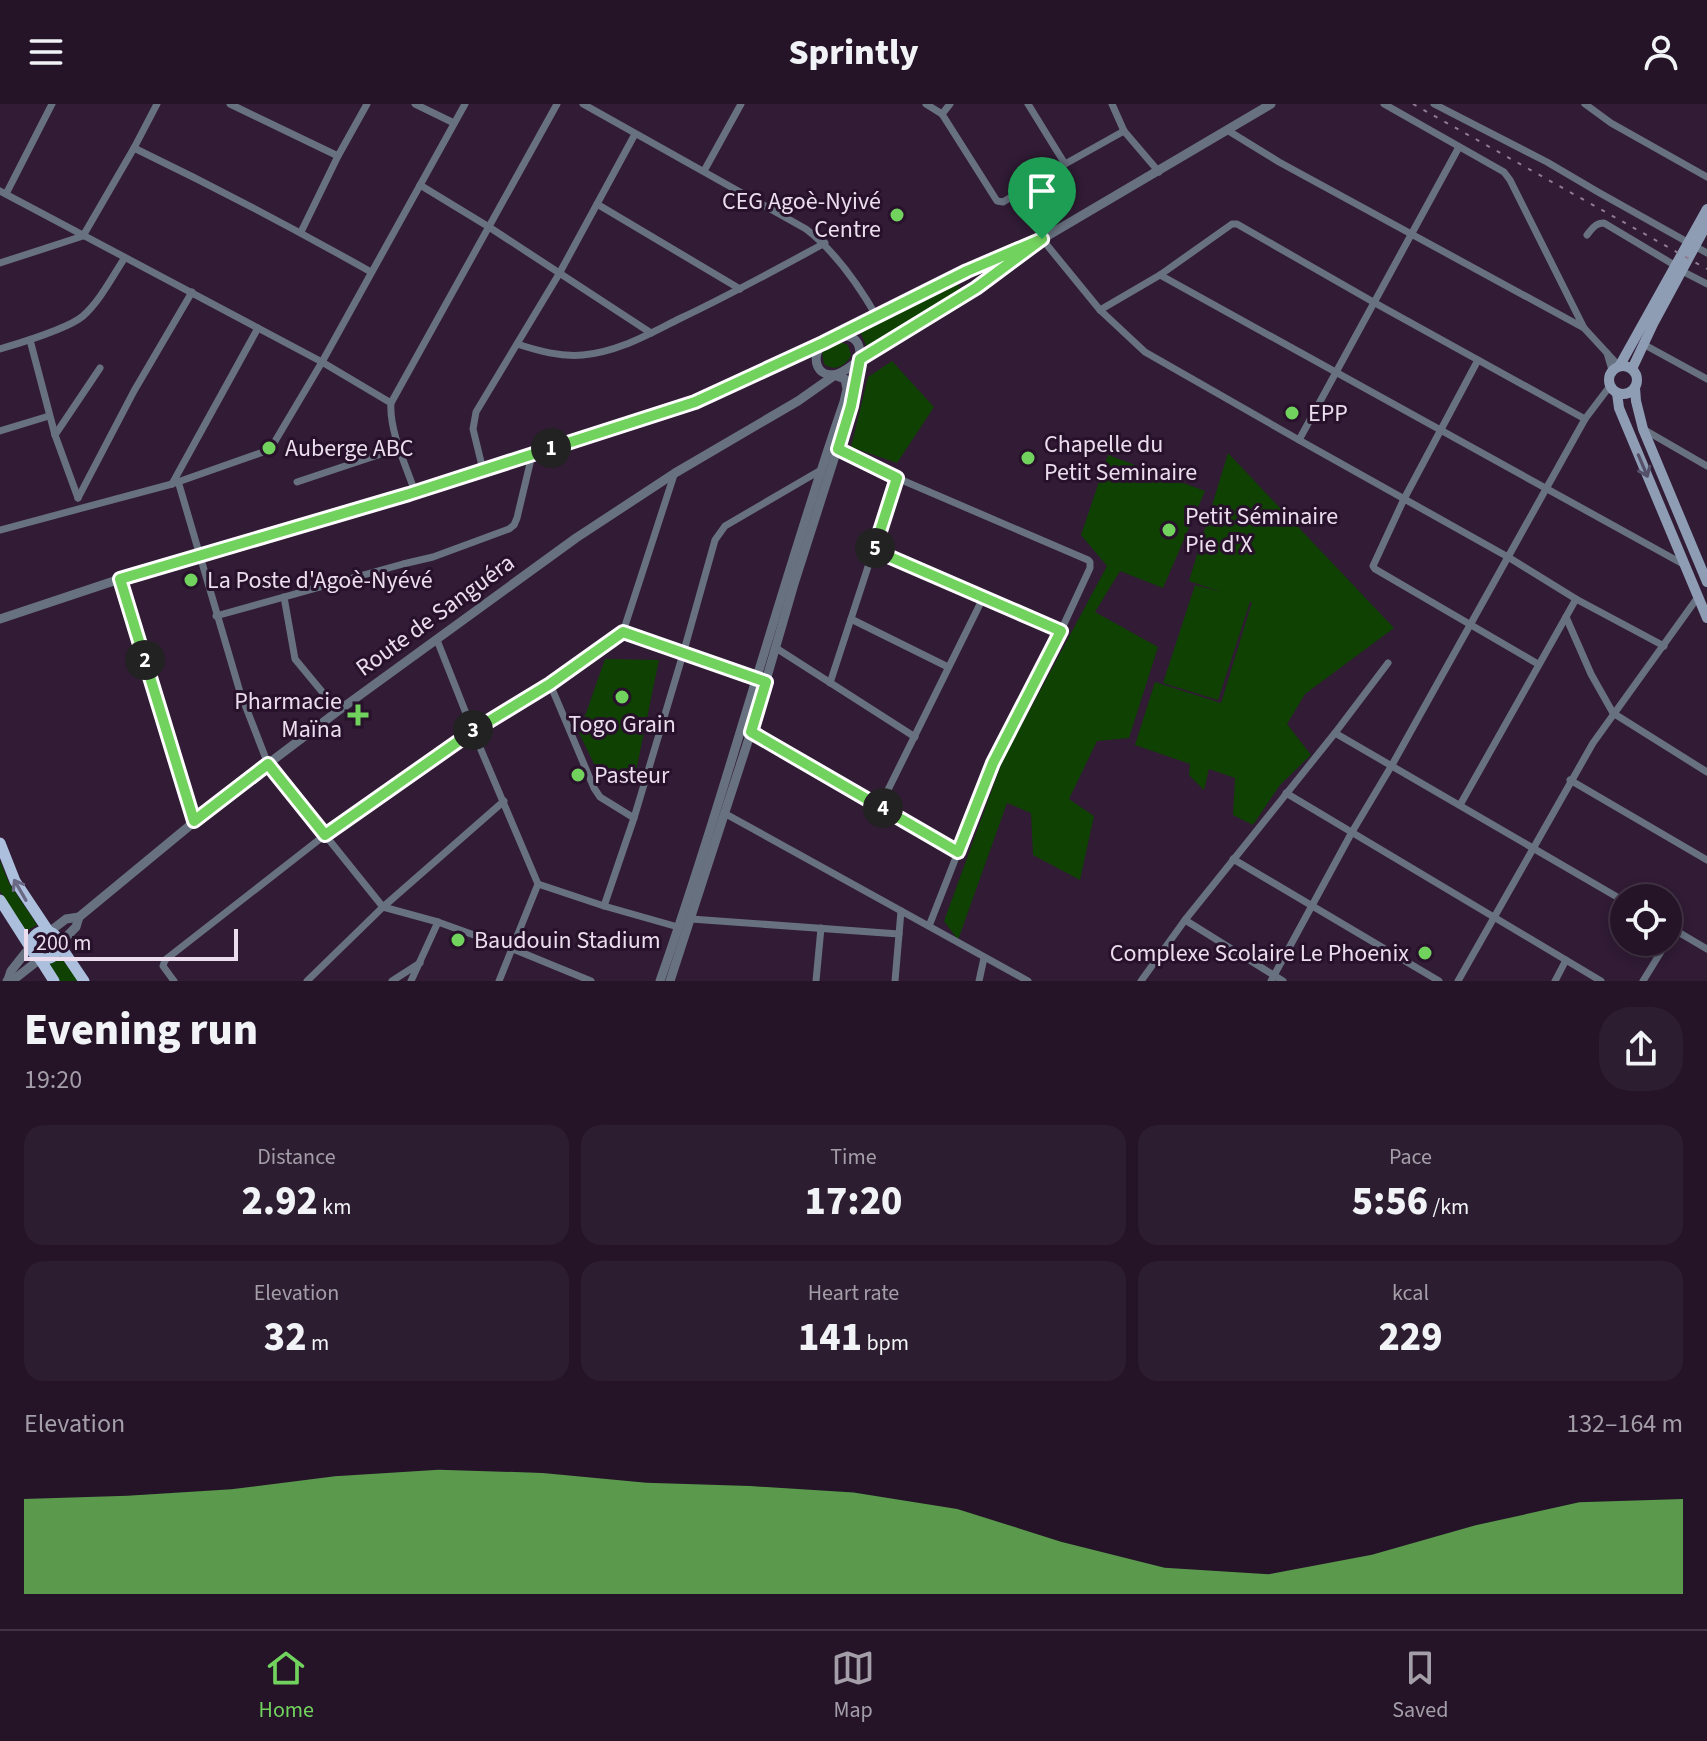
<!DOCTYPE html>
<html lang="en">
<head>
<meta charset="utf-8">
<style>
	:root { --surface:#251428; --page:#2d1d30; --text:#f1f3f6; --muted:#a39ea8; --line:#423345; --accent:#72d25e }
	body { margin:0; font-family:"Source Sans 3",sans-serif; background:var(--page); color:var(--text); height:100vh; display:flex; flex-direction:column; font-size:30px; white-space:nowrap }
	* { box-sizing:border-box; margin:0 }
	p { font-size:26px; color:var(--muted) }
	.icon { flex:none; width:44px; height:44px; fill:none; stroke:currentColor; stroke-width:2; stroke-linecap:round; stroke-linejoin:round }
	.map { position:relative; height:877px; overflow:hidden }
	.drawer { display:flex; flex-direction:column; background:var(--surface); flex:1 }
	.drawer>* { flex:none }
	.buttons { position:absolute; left:1610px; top:780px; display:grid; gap:16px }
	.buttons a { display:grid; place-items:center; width:72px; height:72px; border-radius:50%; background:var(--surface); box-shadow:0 4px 12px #0003,0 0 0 2px var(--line); font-size:40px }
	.scale { position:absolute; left:24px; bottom:20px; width:214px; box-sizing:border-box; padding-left:8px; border:4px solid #ebddee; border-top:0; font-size:22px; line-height:28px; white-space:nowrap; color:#ebddee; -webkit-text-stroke:6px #27112b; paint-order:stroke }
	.pin { position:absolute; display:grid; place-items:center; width:68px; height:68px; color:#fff; margin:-82px -34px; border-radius:50% 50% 50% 0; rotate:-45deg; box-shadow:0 0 8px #0007 }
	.pin .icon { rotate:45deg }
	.km { position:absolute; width:40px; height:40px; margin:-20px; border-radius:50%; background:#222; color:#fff; font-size:22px; line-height:40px; text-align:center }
	.round { display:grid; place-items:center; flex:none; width:84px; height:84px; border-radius:32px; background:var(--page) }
	.overview { display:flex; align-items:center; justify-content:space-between; height:136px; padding:0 24px }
	h1 { font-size:44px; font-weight:800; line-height:60px }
	.metrics { display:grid; grid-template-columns:repeat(3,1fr); gap:12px; height:136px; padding:8px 24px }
	.metrics div { display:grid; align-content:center; border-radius:20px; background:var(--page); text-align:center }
	.metrics b { font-size:40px; font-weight:800 }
	.metrics small { font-size:22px; font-weight:400 }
	.metrics p { font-size:22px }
	.chart { height:224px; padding:16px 24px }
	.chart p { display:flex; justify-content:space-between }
	.chart svg { width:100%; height:144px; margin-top:8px; fill:var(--accent); opacity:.7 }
	header { display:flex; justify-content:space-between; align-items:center; height:104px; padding:0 24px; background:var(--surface); font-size:36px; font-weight:800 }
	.menu { display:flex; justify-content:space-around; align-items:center; height:112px; border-top:2px solid var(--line); background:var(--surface); font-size:22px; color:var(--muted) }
	.menu a { display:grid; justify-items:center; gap:4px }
	.menu .on { color:var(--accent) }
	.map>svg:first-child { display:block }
	.green { fill:#0f4103 }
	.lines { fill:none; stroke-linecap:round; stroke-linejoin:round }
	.minor { stroke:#687180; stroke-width:7 }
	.tertiary { stroke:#687180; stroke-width:9 }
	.secondary { stroke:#8e9db4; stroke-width:10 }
	.primary { stroke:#acbfdd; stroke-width:11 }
	.rail { stroke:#8f7d93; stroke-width:2; stroke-dasharray:4 8; stroke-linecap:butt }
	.oneway { stroke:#555069 }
	.oneway2 { stroke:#6a6884 }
	.route-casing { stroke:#fff; stroke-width:16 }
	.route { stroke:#72d25e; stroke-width:10 }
	.poi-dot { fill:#72d25e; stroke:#27112b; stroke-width:3 }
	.labels { text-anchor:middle; stroke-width:6; stroke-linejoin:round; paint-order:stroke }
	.poi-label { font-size:24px; fill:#ebddee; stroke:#27112b; text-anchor:start }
	.street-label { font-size:24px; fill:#ebddee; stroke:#27112b }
</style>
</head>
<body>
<header><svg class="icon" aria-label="menu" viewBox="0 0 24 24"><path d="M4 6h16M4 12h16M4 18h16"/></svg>Sprintly<svg class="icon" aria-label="person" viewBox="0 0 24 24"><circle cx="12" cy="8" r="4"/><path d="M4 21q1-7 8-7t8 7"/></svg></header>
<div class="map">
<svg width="1707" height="877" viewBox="0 0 1707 877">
	<rect width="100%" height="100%" fill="#311b35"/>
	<!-- green -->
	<g class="green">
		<polygon points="956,179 960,183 958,188 868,245 860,228"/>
		<path d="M838,237L848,241L851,251C846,262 834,268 824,260L822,249L826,243Z"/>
		<polygon points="892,257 934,303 897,359 851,343 868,273"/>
		<polygon points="1228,349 1394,524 1305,590 1287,620 1311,651 1280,681 1253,721 1233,711 1235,674 1209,665 1204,686 1189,671 1190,660 1135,641 1155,578 1221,599 1252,498 1250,498 1218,596 1163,579 1195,481 1221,488 1189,477"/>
		<polygon points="1108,351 1205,387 1163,484 1120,467 1095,508 1158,543 1129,634 1097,637 1069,695 1094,712 1080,776 1033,751 1031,709 1007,699 958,836 944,817 1003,656 1107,462 1081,431"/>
		<polygon points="605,555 659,556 635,672 596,664 579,629"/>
		<polygon points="0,757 9,779 36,819 37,821 26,827 0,787"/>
		<polygon points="60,853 79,877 59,877 47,861"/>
	</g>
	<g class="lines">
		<!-- minor -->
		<g class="minor">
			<polyline points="230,0 338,52"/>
			<polyline points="415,0 454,19"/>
			<path d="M583,0L806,125C836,148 858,180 877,213"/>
			<polyline points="926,0 942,10 950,0"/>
			<polyline points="1028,0 1065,60 1124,27"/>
			<polyline points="1112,0 1124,27 1159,68"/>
			<polyline points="1384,0 1504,68 1510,76 1584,224 1619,262"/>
			<polyline points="1434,0 1547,58 1598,88 1707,149"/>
			<polyline points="1585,0 1611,19 1707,73"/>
			<polyline points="942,10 997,97 1003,98 1065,60"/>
			<polyline points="1227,26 1279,58 1584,224"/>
			<path d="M134,44C215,83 293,124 371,168"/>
			<polyline points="704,67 741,0"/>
			<polyline points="420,81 489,123 651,229"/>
			<polyline points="0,87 322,258 391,299"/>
			<polyline points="6,90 52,0"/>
			<polyline points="597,100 740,185"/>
			<polyline points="301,128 338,52 367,0"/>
			<path d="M1587,131C1592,125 1595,119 1604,119L1676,162"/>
			<polyline points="1042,135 1100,206 1145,248 1299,336 1508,453 1576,495 1664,542"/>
			<polyline points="0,159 83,132 134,44 157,0"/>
			<polyline points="1682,167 1707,180"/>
			<polyline points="1160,171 1683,460"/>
			<polyline points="1100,206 1160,171 1232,120 1237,120 1375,199 1585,315"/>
			<polyline points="30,236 55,331 78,394"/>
			<path d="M517,240C539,247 560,253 583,251C619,248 650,229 681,214C730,191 777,165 825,139"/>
			<polyline points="1643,240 1707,275"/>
			<path d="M0,245C20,239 68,225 83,212C100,197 112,173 124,155"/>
			<polyline points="1607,249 1612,266"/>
			<polyline points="1478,256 1404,395 1373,462 1375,465 1538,560"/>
			<polyline points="1643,325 1707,362"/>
			<polyline points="0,327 49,312"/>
			<polyline points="55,331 100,264"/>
			<polyline points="1299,336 1459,43"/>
			<polyline points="838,345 897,374 1088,456 1090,458 1090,464 1058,533 993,659 929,822"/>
			<polyline points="483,366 473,325 476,308 559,170 635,30"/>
			<polyline points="178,377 240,588 268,660 383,803 438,818 513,845 591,877"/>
			<polyline points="297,378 399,344"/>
			<polyline points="172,380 258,224"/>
			<path d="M415,388C406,362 389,326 391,299L557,0"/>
			<polyline points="78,394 134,287 192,188"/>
			<polyline points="0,426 172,380 266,347 271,344 322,258 465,0"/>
			<polyline points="874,446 1061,527"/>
			<polyline points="120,475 194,717"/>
			<polyline points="284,493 295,555 338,607"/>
			<polyline points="216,512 403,460 433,453 509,425 514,421 517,414 532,351"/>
			<polyline points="1566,513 1591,570 1613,609 1707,668"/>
			<polyline points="851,515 948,563"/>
			<polyline points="623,528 683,550 715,436 725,422 821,366"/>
			<polyline points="437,536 473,627 538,780 499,877"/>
			<polyline points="776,544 915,633"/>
			<polyline points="830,579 897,374"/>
			<polyline points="550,580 594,684 600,693 634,714"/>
			<polyline points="751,628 958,748"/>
			<polyline points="1335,629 1388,559"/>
			<polyline points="1570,676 1707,756"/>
			<polyline points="1286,689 1601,877"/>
			<polyline points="1460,701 1576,495"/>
			<polyline points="880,702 983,494"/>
			<polyline points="724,709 1028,877"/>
			<polyline points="1233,755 1439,877"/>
			<polyline points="538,780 604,802 678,823"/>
			<polyline points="604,802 634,714 683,550 756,575"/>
			<polyline points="691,815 899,830"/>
			<polyline points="1185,816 1283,877"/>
			<polyline points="1668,822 1707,845"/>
			<polyline points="174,877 163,862 165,856 325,731 399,678 473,627 550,580 623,528 674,371"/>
			<polyline points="307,877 383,803 504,697"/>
			<polyline points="392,877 420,859"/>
			<polyline points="411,877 438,818"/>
			<polyline points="816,877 821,824"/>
			<polyline points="895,877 901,807"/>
			<polyline points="979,877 984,854"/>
			<polyline points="1141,877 1185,816 1335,629 1624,797"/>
			<polyline points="1271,877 1352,728 1392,661 1585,315 1610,282"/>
			<polyline points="1458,877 1593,639 1698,493"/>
			<polyline points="1555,877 1566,856"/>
			<polyline points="1643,877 1667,838"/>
		</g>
		<!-- tertiary -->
		<g class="tertiary">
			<polyline points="840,230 967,167 1042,135 1271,0"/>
			<polyline points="860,255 976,184 1027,146"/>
			<path d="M0,515L120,475L409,390L695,298L837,232C855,230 861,238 860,255C853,261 845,268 837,270C816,275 810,252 823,239"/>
			<polyline points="49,828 66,815 79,813"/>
			<polyline points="59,840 76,823 79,813 228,690 338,607 576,434 675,369 798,297 835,271"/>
			<polyline points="8,876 11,867 30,843"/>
			<polyline points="7,877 17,873 40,855"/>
			<path d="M660,877C727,686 778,490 844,298L847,285L845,275L834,271"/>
			<polyline points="670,877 751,628 794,480 851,302 860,255"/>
		</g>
		<!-- secondary -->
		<g class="secondary">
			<polyline points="1620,261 1707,105"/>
			<circle cx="1623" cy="276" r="14"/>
			<polyline points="1632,265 1654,218 1707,120"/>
			<polyline points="1635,284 1636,297 1643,325 1707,478"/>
			<polyline points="1617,289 1619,304 1707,514"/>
		</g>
		<!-- primary -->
		<g class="primary">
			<polyline points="0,739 15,777 49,828"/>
			<polyline points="0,796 30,843"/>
			<circle cx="45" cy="841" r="14"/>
			<polyline points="59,840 84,877"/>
			<polyline points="40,855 54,877"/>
		</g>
		<!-- rail -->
		<polyline class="rail" points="1413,0 1707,165"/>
	</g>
	<!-- one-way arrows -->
	<defs><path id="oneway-shaft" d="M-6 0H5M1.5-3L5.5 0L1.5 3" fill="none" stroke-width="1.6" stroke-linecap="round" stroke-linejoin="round" transform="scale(2)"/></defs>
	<use class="oneway" href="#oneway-shaft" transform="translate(1643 362) rotate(67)"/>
	<use class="oneway2" href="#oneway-shaft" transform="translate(20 786) rotate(-120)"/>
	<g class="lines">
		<defs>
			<polygon id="route" points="1042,135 976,184 860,255 851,302 838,345 897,374 874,446 1061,527 993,659 958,748 751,628 766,578 623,528 550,580 473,627 325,731 268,660 194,717 120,475 409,390 695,298 823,239 967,167"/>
		</defs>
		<!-- route casing -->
		<use href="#route" class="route-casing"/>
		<!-- route -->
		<use href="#route" class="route"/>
	</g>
	<!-- markers -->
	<g class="poi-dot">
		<circle cx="897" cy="111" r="8"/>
		<circle cx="1292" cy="309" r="8"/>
		<circle cx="269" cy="344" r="8"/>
		<circle cx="1028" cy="354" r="8"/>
		<circle cx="1169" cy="426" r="8"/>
		<circle cx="191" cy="476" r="8"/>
		<circle cx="622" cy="593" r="8"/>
		<path d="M354 599h8v8h8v8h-8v8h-8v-8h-8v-8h8z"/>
		<circle cx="578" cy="671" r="8"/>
		<circle cx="458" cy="836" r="8"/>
		<circle cx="1425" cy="849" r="8"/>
	</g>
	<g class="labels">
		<!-- poi labels -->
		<g class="poi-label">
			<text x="881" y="105" text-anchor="end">CEG Agoè-Nyivé<tspan x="881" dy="28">Centre</tspan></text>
			<text x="1308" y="317">EPP</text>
			<text x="1044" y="348">Chapelle du<tspan x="1044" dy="28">Petit Seminaire</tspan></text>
			<text x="285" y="352">Auberge ABC</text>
			<text x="1185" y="420">Petit Séminaire<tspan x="1185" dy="28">Pie d'X</tspan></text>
			<text x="207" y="484">La Poste d'Agoè-Nyévé</text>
			<text x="342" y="605" text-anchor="end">Pharmacie<tspan x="342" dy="28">Maïna</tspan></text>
			<text x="622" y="628" text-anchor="middle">Togo Grain</text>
			<text x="594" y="679">Pasteur</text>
			<text x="474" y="844">Baudouin Stadium</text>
			<text x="1409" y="857" text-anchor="end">Complexe Scolaire Le Phoenix</text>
		</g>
		<!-- street labels -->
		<g class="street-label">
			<text transform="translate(435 511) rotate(-36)" y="8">Route de Sanguéra</text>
		</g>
	</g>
</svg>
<div class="buttons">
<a><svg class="icon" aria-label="locate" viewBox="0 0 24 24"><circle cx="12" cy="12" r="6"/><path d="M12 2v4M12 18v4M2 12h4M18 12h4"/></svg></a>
</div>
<div class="scale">200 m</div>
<div class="pin" style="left:1042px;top:135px;background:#1e9e55"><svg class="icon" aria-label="arrive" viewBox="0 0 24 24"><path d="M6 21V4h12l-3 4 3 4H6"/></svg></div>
<b class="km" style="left:551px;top:344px">1</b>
<b class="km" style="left:145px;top:556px">2</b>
<b class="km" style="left:473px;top:626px">3</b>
<b class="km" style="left:883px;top:704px">4</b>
<b class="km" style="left:875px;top:444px">5</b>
</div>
<section class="drawer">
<div class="overview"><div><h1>Evening run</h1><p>19:20</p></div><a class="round"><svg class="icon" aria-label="share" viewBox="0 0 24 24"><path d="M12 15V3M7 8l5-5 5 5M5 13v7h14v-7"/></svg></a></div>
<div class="metrics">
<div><p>Distance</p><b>2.92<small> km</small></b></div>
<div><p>Time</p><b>17:20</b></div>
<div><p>Pace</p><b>5:56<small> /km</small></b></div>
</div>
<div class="metrics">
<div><p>Elevation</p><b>32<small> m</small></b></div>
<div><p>Heart rate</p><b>141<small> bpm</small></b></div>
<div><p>kcal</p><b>229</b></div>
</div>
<div class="chart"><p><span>Elevation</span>132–164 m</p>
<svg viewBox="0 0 160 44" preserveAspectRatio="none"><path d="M0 44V15L10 14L20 12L30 8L40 6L50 7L60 10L70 11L80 13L90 18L100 28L110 36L120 38L130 32L140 23L150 16L160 15V44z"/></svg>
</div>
</section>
<nav class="menu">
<a class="on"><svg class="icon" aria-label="home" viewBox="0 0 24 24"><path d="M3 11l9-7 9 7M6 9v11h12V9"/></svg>Home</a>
<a><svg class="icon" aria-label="map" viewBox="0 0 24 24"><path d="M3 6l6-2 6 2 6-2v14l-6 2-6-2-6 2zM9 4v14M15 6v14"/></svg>Map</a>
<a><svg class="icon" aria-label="saved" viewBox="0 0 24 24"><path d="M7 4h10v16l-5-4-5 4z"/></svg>Saved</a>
</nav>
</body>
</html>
